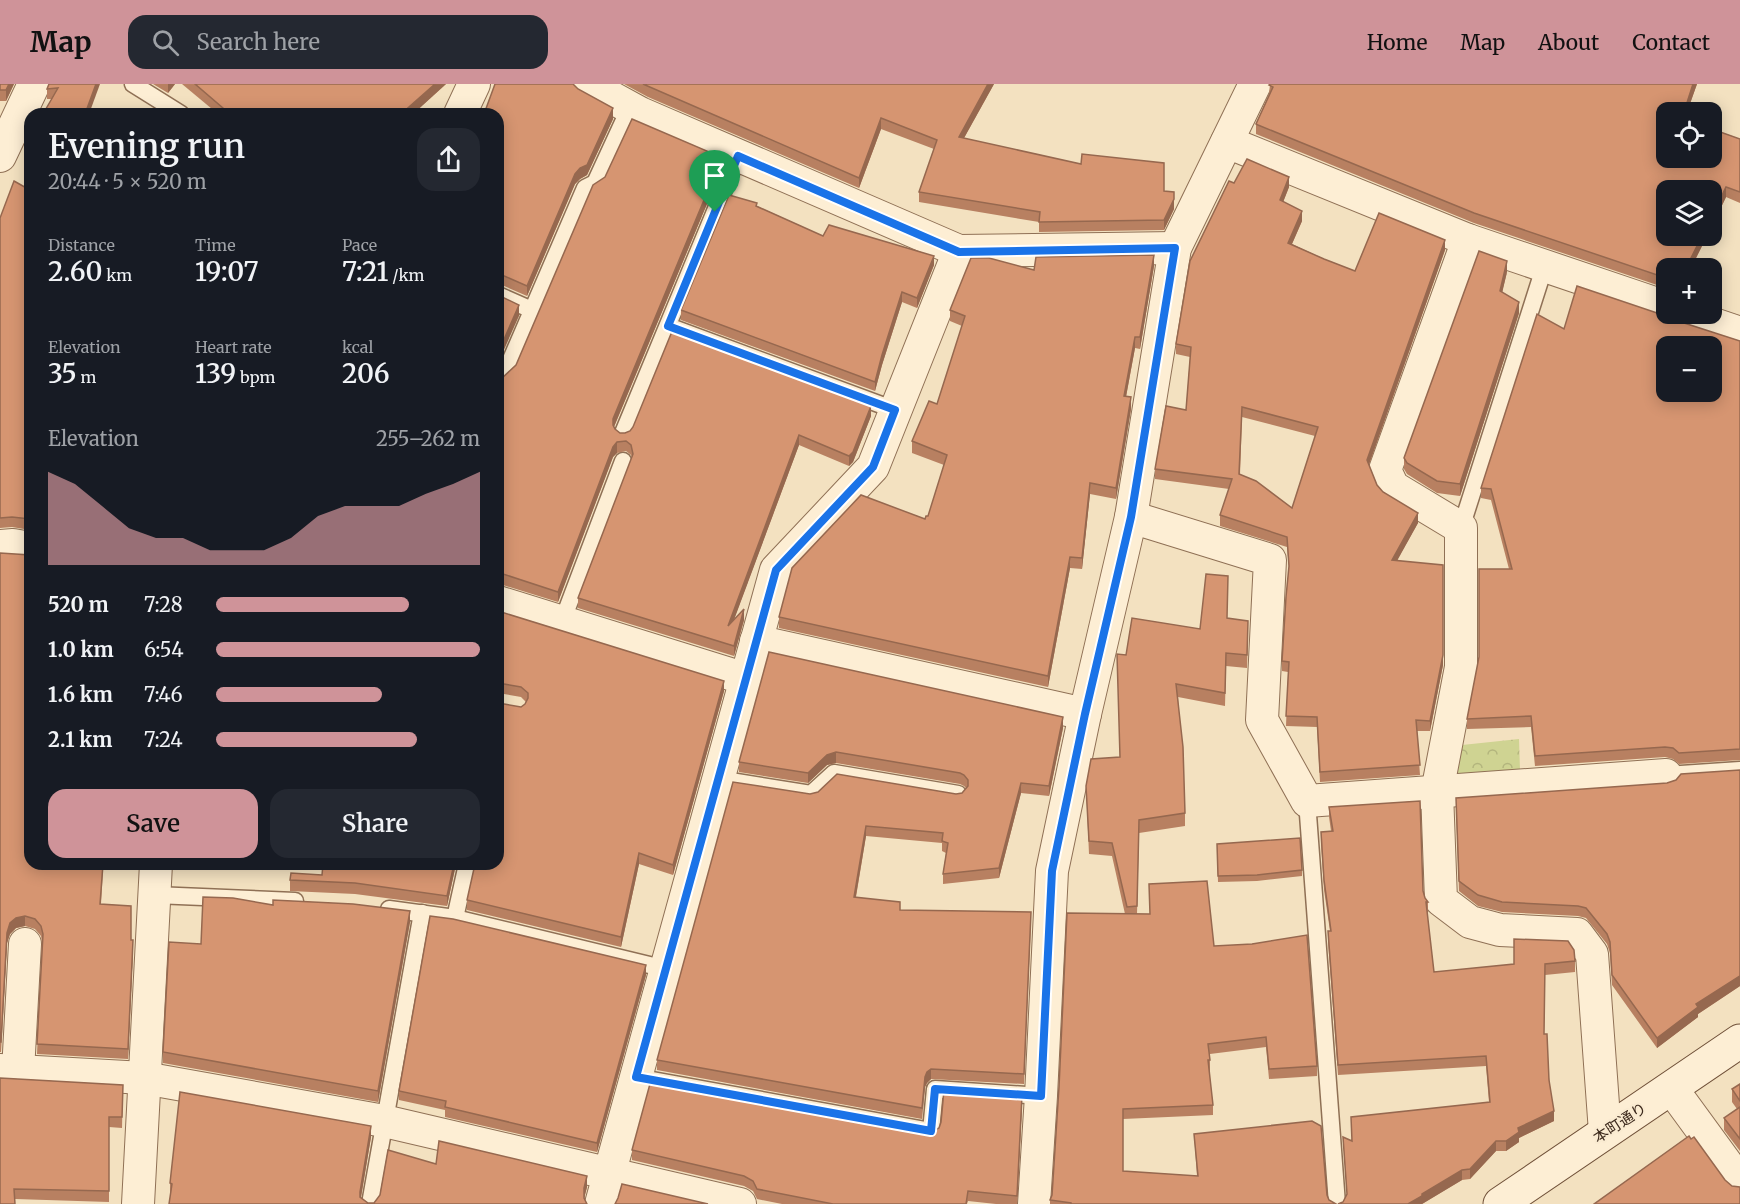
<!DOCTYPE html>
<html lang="en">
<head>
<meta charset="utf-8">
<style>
	:root { --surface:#171b24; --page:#242831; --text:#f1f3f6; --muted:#9ea1a6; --accent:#cf9399 }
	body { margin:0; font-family:Merriweather,"Noto Sans JP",serif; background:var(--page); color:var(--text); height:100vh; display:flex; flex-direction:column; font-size:22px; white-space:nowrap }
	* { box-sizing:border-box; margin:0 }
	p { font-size:20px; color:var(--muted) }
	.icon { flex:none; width:33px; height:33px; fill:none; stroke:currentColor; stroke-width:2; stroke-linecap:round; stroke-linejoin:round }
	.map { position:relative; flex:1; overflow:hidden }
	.panel { position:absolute; left:24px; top:24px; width:480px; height:762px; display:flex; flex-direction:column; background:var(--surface); border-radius:18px; box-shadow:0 3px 15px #0003 }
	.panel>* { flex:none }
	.fabs { position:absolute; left:1656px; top:18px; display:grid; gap:12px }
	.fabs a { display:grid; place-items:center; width:66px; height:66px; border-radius:12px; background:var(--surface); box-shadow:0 3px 15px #0003; font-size:30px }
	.pin { position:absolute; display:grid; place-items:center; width:51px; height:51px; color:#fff; margin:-62px -26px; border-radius:50% 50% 50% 0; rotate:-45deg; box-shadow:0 0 6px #0007 }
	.pin .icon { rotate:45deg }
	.round { display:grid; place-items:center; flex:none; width:63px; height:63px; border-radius:18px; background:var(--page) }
	.headline { display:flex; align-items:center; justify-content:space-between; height:102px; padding:0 24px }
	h1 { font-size:33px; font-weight:600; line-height:45px }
	.stats { display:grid; grid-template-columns:repeat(3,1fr); gap:9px; height:102px; padding:6px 24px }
	.stats div { display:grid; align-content:center }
	.stats b { font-size:26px; font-weight:600 }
	.stats small { font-size:16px; font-weight:400 }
	.stats p { font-size:16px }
	.chart { height:168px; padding:12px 24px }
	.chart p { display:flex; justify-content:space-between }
	.chart svg { width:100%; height:108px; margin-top:6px; fill:var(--accent); opacity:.7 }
	.primary-button { display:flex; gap:12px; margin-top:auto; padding:12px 24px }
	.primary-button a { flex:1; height:69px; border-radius:18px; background:var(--accent); color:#111; font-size:24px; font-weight:600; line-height:69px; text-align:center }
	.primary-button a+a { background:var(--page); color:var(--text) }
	ul { padding:0 24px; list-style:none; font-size:20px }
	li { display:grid; grid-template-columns:96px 72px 1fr; align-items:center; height:45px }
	li i { height:15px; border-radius:8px; background:var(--accent) }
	header { display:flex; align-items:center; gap:36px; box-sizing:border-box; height:84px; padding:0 30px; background:var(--accent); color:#111 }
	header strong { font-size:28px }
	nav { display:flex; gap:33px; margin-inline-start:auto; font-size:21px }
	.search { width:420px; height:54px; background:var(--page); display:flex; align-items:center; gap:15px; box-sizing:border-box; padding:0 21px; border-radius:18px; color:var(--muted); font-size:22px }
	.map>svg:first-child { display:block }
	.forest { fill:url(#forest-crowns) }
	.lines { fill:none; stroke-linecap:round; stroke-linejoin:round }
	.lane-casing { stroke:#8f7055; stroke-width:19 }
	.street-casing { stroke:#8f7055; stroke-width:34 }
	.secondary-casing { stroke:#705139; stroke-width:35 }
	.lane { stroke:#fdeed4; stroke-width:16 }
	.street { stroke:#fdeed4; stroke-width:32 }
	.secondary { stroke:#fdeed4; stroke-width:33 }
	.wall { fill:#b88061; fill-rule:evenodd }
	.shaded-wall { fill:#96684f }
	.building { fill:#d69571; stroke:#96684f; stroke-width:1.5; fill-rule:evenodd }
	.route-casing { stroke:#fff; stroke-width:12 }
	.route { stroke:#1a73e8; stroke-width:8 }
	.labels { text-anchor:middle; stroke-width:4.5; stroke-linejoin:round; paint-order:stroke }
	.street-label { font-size:15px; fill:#3c291c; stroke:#faebd1 }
</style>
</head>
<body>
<header>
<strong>Map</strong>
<div class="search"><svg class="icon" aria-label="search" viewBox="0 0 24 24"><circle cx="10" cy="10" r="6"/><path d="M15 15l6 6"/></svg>Search here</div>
<nav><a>Home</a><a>Map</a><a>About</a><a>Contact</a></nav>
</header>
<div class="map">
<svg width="1740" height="1120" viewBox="0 0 1740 1120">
	<defs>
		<pattern id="forest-crowns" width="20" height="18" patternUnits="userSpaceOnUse" patternTransform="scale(1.5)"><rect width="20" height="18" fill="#cfd392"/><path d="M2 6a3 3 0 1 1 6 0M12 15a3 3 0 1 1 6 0" fill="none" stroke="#b3b57d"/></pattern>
	</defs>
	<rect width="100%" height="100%" fill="#f3e1c0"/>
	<!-- forest -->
	<polygon class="forest" points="1519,655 1520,686 1457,693 1462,661"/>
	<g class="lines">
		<defs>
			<g id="lane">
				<polyline points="133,0 181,30"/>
				<polyline points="498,211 532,226"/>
				<polyline points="668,242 895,326"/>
				<polyline points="498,295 506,287 585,104 595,99 630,23"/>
				<polyline points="623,349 738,72"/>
				<polyline points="1461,444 1545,181"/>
				<polyline points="562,538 623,377"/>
				<polyline points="1666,691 1740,686"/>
				<polyline points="718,695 811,710 834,689 958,710"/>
				<polyline points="1307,717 1337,1120"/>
				<polyline points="155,811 295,817"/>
				<polyline points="389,825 455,834 666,885"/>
				<polyline points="455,834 467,780"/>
				<polyline points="636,993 931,1047 935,1005 1041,1012"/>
				<polyline points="370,1120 422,829"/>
			</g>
			<g id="street">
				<polyline points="587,0 640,29 959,167 1175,164"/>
				<polyline points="460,30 474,0"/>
				<polyline points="1227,58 1468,156 1666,223"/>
				<polyline points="0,72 34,0"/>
				<polyline points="1468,156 1385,386 1393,403 1461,444 1461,583 1437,708 1441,816 1470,838 1500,846 1577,850 1592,870 1605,1048"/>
				<polyline points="1684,230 1740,249"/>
				<polyline points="1131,433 1270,476 1262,636 1307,717 1666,691"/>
				<polyline points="0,462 13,461 30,464"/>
				<polyline points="498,518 746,595"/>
				<polyline points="756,557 1085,630"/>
				<polyline points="0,986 144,994 384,1037 740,1120"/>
				<polyline points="18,987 25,860"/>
				<polyline points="1672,1005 1740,1098"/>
				<polyline points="138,1120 156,780"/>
				<polyline points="601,1120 776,486 873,383 959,167"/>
				<polyline points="1034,1120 1041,1012 1052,787 1085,630 1131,433 1175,164 1255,0"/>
			</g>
			<polyline id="secondary" points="1500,1120 1740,957"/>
		</defs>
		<!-- lane casing -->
		<use href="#lane" class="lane-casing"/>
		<!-- street casing -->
		<use href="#street" class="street-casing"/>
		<!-- secondary casing -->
		<use href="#secondary" class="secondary-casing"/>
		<!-- lane -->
		<use href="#lane" class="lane"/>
		<!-- street -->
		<use href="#street" class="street"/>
		<!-- secondary -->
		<use href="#secondary" class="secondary"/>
	</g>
	<!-- wall -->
	<g class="wall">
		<polygon points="0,0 14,0 6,17 0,17"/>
		<polygon points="100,0 52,15 47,15 47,5"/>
		<polygon points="153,0 175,0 168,9"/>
		<polygon points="182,0 446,0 413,30 218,30"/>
		<polygon points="624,0 994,0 964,54 1164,107 1174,125 1164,146 1039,148 1039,138 919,118 919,108 934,65 881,45 859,104 648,13"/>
		<polygon points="1270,0 1697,0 1687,28 1666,28 1740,55 1740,119 1726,113 1712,142 1712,106 1707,152 1691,184 1666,184 1666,204 1474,139 1256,50 1256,40 1269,10"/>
		<polygon points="498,30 613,35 587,91 580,95 575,100 527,212 502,201 498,201"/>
		<polygon points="721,84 709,107 709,115 614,343 615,345 620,349 625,349 869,321 871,332 853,378 849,382 799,361 734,535 744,536 734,572 578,524 578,514 632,373 631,371 626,367 617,369 613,373 558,518 503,501 498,501 498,295 501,295"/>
		<path d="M1234,99L1289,103L1283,118L1302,137L1292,160L1324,175L1355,187L1445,166L1369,381L1377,401L1383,408L1418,439L1397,476L1443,581L1430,647H1417L1420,691L1320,698L1317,643L1286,642L1288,588L1282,587V577L1289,485L1287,463L1220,442V431L1229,405L1155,395V385L1186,326L1190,273L1176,270V260ZM1242,333L1315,352L1292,424L1240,391Z"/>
		<polygon points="30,106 30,446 12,443 0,444 0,134"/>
		<polygon points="757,122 823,152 934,181 917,224 902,218 882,281 875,307 681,236 681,226"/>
		<polygon points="1154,182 1140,265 1135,264 1126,313 1131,325 1116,415 1090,410 1082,485 1070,484 1048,603 779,544 779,533 925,435 928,432 944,381 912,369 912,357 937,320 962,242 950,237 950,226 1034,186"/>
		<polygon points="1507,188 1502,208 1519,229 1460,412 1437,409 1407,390 1404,385 1404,374"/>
		<polygon points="1678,237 1740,257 1740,676 1679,680 1673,675 1665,673 1535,682 1531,643 1467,645 1467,635 1509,485 1491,416 1481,414 1481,404 1564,245"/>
		<polygon points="0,469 30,780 103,786 101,820 131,856 133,866 128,975 37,970 42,858 41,852 35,845 25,842 16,844 10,850 7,859 1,968 0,968"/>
		<polygon points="498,527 724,607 673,791 639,780 621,863 467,826 467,816 521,623 525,620 526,618 521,613 498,609"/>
		<polygon points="1227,534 1248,550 1247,584 1226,582 1225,622 1178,613 1185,729 1185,742 1139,749 1137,830 1214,862 1317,982 1317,992 1269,995 1266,963 1210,970 1210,987 1209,987 1213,1021 1213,1031 1123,1035 1123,1087 1197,1092 1194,1050 1327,1111 1329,1116 1336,1120 1050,1120 1050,1116 1125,830 1112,772 1089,770 1086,702 1120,673 1126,571"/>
		<polygon points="1063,644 1049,712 1021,709 999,794 943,800 943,790 946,769 942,767 942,759 866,752 856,813 900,826 1031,838 1024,1000 931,995 927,999 925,1003 922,1035 657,986 657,976 810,710 956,710 962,709 966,704 964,702 960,700 836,679 827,681 808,699 739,688 739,678"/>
		<polygon points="1740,686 1740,902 1698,930 1698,933 1657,964 1612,901 1610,869 1607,860 1586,834 1578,832 1502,828 1478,822 1459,807 1456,724 1667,699"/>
		<polygon points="1329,723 1423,807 1425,814 1428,818 1428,828 1427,828 1434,888 1575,877 1575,888 1545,891 1544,950 1554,1037 1519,1054 1519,1058 1506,1067 1496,1067 1470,1095 1462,1096 1422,1120 1338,1120 1343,1118 1347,1111 1343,1053 1351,1057 1489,1018 1486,982 1338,991 1328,858 1328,847 1330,847 1324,806 1321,758 1321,748 1331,747 1329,733"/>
		<polygon points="1217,760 1302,786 1302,792 1257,797 1218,798"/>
		<polygon points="323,780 456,780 447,822 355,810 290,807 290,796 322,791"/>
		<polygon points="273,821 410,838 378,1018 163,979 163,968 201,860"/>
		<polygon points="646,891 597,1068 445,1033 445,1026 399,1016 399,1007"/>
		<polygon points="0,994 123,1001 122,1044 109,1043 109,1118 15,1115"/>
		<polygon points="1740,1000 1740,1067 1724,1046 1724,1034 1737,1025 1732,1018 1732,1005"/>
		<polygon points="1022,1021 1017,1120 996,1120 968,1117 967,1120 782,1120 757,1115 753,1107 744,1102 632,1076 632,1066 935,1046"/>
		<polygon points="371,1053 361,1113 368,1119 374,1119 436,1080 587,1103 584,1114 587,1120 169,1120 171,1110 170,1110 170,1099"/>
	</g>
	<!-- shaded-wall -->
	<g class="shaded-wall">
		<polygon points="9,0 14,0 6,17 6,6"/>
		<polygon points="96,0 100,0 89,30 85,30"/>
		<polygon points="168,0 175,0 168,9"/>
		<polygon points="435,0 446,0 413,30 401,30"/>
		<polygon points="988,0 994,0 959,63 959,53"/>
		<polygon points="1693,0 1697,0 1687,28 1684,28"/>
		<polygon points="613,24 613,35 587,91 580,95 575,100 527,212 527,202 575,90"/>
		<polygon points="881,34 881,45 859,104 859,94"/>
		<polygon points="721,73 721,84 709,107 709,115 613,345 613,335 705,103"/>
		<polygon points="1289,93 1289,103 1280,126 1280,116"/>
		<polygon points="1726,103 1726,113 1712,142 1712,132"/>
		<polygon points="1174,115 1174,125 1164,146 1164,136"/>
		<polygon points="1302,127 1302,137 1288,169 1288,159"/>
		<polygon points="1702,152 1707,152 1691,184 1686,184"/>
		<polygon points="1445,156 1445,166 1367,386 1367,376"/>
		<polygon points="1154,171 1154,182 1140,265 1140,253"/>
		<polygon points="934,172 934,181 917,224 917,214"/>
		<polygon points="1507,177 1507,188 1500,218 1500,207"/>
		<polygon points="902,208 902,218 882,281 875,307 875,298 882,271"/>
		<polygon points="1519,218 1519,229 1460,412 1460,400"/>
		<polygon points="519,221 519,232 498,279 498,269"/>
		<polygon points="1135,253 1135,264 1124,323 1124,312"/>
		<polygon points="1131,313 1131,325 1116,415 1116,404"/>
		<polygon points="869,317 869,327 871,322 871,332 853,378 849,382 849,372"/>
		<polygon points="799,351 799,361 728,552 728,542"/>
		<polygon points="617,358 617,369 613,373 558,518 558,508 613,363"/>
		<polygon points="1090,399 1090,410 1082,485 1082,474"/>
		<polygon points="1418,429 1418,439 1392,486 1392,476"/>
		<polygon points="1070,473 1070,484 1048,603 1048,592"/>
		<polygon points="744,525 744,536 734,572 734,562"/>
		<polygon points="1443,571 1443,581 1430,647 1430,637"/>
		<polygon points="724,597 724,607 673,791 673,781"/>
		<polygon points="1063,633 1063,644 1049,712 1049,702"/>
		<polygon points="836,668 836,679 827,681 808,699 808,689 827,671"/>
		<polygon points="1021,699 1021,709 999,794 999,784"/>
		<polygon points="866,742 866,752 854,823 854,813"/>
		<polygon points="639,769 639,780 621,863 621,853"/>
		<polygon points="454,780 456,780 447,822 447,812"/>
		<polygon points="410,827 410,838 378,1018 378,1007"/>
		<polygon points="25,832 25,842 16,844 10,850 7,859 1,968 7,849 10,839 16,834"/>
		<polygon points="133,856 133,866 128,975 128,965"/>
		<polygon points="646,881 646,891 597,1068 597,1059"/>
		<polygon points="1740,892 1740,902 1698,930 1698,933 1657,964 1657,954 1696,920"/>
		<polygon points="931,985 931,995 927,999 925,1003 922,1035 925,993 927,988"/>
		<polygon points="1022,1011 1022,1021 1017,1120 1017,1112"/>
		<polygon points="1554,1027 1554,1037 1519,1054 1519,1058 1506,1067 1506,1057 1518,1044"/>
		<polygon points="371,1042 371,1053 360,1119 360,1108"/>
		<polygon points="1496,1057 1496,1067 1470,1095 1470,1085"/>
		<polygon points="1462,1086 1462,1096 1422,1120 1408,1120 1422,1110"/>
		<polygon points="587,1092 587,1103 584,1115 584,1104"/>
	</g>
	<!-- building -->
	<g class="building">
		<polygon points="0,0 9,0 6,6 0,6"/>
		<polygon points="49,0 96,0 85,30 43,30 58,4 47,5"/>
		<polygon points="195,0 435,0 401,30 230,30"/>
		<polygon points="495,0 573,0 578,5 613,24 587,81 580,84 575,90 527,202 502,191 498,191 498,30 484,30"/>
		<polygon points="643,0 988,0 959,53 1081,80 1082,70 1164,79 1164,107 1174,108 1174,115 1164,136 1039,138 1040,128 919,108 937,56 881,34 859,94"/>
		<polygon points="1270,0 1693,0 1684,28 1666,28 1666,74 1712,74 1712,45 1740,55 1740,108 1726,103 1712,132 1712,106 1666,106 1666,152 1702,152 1686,184 1666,184 1666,194 1474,129 1258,41 1256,40 1273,3 1269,1"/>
		<polygon points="632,35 721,73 705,103 709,104 613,335 613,341 615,345 620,349 625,349 630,347 633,343 673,245 869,317 868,321 871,322 853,368 849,372 799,351 728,542 744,525 734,562 578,514 633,370 631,361 626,357 617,358 613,363 558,508 503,490 498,490 498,295 501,295 516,281 593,101 605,93"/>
		<path d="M1247,75L1289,93L1280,116L1302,127L1288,159L1324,175L1355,187L1379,129L1445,156L1367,376L1377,401L1383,408L1418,429L1392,476L1443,481V571L1430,637L1416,636L1420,681L1320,688L1317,633L1286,632L1289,578L1282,577L1286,513L1289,482L1287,453L1220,431L1232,395L1155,385L1166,322L1186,326L1191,263L1176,260L1190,177L1229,97L1234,99ZM1242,323L1318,343L1292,424L1256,397L1239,390Z"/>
		<polygon points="14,97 30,106 30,435 12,433 0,434 0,134"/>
		<polygon points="729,111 757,119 756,122 823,152 829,141 934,172 917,214 902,208 882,271 875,298 681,226"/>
		<polygon points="1479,167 1507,177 1500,207 1519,218 1460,400 1437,397 1407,379 1404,374"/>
		<polygon points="1154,171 1140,253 1135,253 1124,312 1131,313 1116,404 1090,399 1082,474 1070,473 1048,592 779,533 792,484 861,411 925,435 926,432 928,432 947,371 912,357 929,317 937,320 965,232 950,226 971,174 989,174 1034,186 1036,173"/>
		<path d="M1577,202L1660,230H1670L1678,237L1740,257V665L1679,669L1673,664L1665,663L1535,672L1531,632L1467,635L1479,573V485H1512L1491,405L1481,404L1537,230L1564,245ZM1666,262H1712V308H1666Z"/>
		<polygon points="498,211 519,221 498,269"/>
		<polygon points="0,469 30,471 30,780 103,780 100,820 131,822 131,856 133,856 128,965 37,960 43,850 41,842 35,835 25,832 16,834 10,839 7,849 1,958 0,958"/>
		<polygon points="1206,490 1228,492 1227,534 1248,537 1247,571 1226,569 1225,609 1176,600 1183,663 1185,729 1139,736 1137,822 1127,823 1112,759 1089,757 1086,702 1091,675 1120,673 1117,570 1126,571 1132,534 1200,545"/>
		<polygon points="498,527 724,597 673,781 639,769 621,853 467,816 475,780 498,780 498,619 521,623 525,620 528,614 528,609 521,603 498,599"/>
		<polygon points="769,568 1063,633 1049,702 1021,699 999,784 943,790 948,759 942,757 943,749 866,742 854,813 900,818 900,826 1031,828 1024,990 931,985 927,988 925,993 922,1024 657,976 733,698 810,710 818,708 837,690 956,710 962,709 968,702 968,696 964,691 960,689 836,668 827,671 808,689 739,678"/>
		<polygon points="1740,686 1740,892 1696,920 1698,923 1657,954 1612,891 1610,858 1607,850 1586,824 1578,822 1502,818 1478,811 1459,797 1456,714 1667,699 1676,696 1681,690"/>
		<polygon points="1420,717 1423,807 1425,814 1428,818 1426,818 1434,888 1514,880 1514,855 1568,857 1574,866 1575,877 1545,880 1544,950 1547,950 1549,996 1554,1027 1518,1044 1519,1048 1506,1057 1496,1057 1470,1085 1462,1086 1422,1110 1422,1112 1408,1120 1338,1120 1343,1118 1347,1110 1343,1053 1352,1057 1351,1033 1490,1018 1486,972 1338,981 1328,847 1331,847 1324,796 1321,748 1333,747 1329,723"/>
		<polygon points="1300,754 1302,786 1257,791 1218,792 1217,760"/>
		<polygon points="323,780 454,780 447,812 355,799 290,796 291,789 322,791"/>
		<polygon points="1207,797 1214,862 1252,860 1307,851 1317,982 1269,985 1266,953 1208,960 1210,976 1208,976 1213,1021 1123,1025 1123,1087 1198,1092 1194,1050 1312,1037 1321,1042 1327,1111 1329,1116 1336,1120 1071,1120 1071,1119 1050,1116 1052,1111 1059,1003 1067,829 1150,830 1149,800"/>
		<polygon points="203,813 233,814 273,821 273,816 353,820 410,827 378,1007 163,968 169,858 201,860"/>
		<polygon points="430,832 453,835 646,881 597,1059 445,1023 446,1017 399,1007"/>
		<polygon points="0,994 123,1001 122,1033 109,1033 109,1107 14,1105 15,1120 0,1120"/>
		<polygon points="651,996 929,1047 935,1046 939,1044 941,1038 944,1006 1022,1011 1017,1112 968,1107 966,1120 833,1120 757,1105 753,1097 744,1092 632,1066"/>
		<polygon points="1740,1000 1740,1017 1732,1005"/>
		<polygon points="180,1008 371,1042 360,1108 360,1113 368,1119 374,1119 380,1111 388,1066 436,1080 439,1057 587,1092 584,1104 584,1114 587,1120 169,1120 172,1100 170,1099"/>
		<polygon points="1740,1023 1740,1055 1724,1034"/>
		<polygon points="1689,1052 1691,1055 1694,1053 1725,1096 1732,1102 1740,1103 1740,1120 1594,1120"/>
		<polygon points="622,1100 708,1120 615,1120 618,1114"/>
	</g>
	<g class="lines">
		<defs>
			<polygon id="route" points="738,72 959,168 1175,164 1131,433 1085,630 1052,787 1041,1012 935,1005 931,1047 636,993 776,486 873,383 895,326 668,242"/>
		</defs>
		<!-- route casing -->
		<use href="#route" class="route-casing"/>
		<!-- route -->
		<use href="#route" class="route"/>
	</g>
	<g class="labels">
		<!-- street labels -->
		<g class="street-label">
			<text transform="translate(1620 1039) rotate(-33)" y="5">本町通り</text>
		</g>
	</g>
</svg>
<div class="fabs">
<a><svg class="icon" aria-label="locate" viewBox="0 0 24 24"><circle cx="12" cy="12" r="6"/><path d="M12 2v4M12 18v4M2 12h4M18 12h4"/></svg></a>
<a><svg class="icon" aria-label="layers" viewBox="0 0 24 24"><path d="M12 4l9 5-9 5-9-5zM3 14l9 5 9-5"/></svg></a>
<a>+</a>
<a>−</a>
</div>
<div class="pin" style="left:715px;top:128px;background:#1e9e55"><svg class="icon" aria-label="arrive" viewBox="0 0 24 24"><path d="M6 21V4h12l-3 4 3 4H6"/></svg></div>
<section class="panel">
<div class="headline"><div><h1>Evening run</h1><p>20:44 · 5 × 520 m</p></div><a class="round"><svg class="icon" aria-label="share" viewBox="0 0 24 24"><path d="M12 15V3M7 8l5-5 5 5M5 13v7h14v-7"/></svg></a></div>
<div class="stats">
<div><p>Distance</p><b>2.60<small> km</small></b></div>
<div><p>Time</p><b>19:07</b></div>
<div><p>Pace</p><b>7:21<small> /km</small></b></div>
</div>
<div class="stats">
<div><p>Elevation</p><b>35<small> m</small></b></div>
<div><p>Heart rate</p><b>139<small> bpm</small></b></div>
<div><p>kcal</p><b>206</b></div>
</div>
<div class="chart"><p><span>Elevation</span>255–262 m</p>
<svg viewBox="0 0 160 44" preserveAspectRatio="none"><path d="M0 44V6L10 11L20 20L30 29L40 33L50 33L60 38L70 38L80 38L90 33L100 24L110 20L120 20L130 20L140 15L150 11L160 6V44z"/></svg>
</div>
<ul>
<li><b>520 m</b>7:28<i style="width:73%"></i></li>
<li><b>1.0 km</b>6:54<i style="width:100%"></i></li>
<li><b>1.6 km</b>7:46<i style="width:63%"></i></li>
<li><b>2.1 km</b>7:24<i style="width:76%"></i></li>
</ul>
<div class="primary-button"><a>Save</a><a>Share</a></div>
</section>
</div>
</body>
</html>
